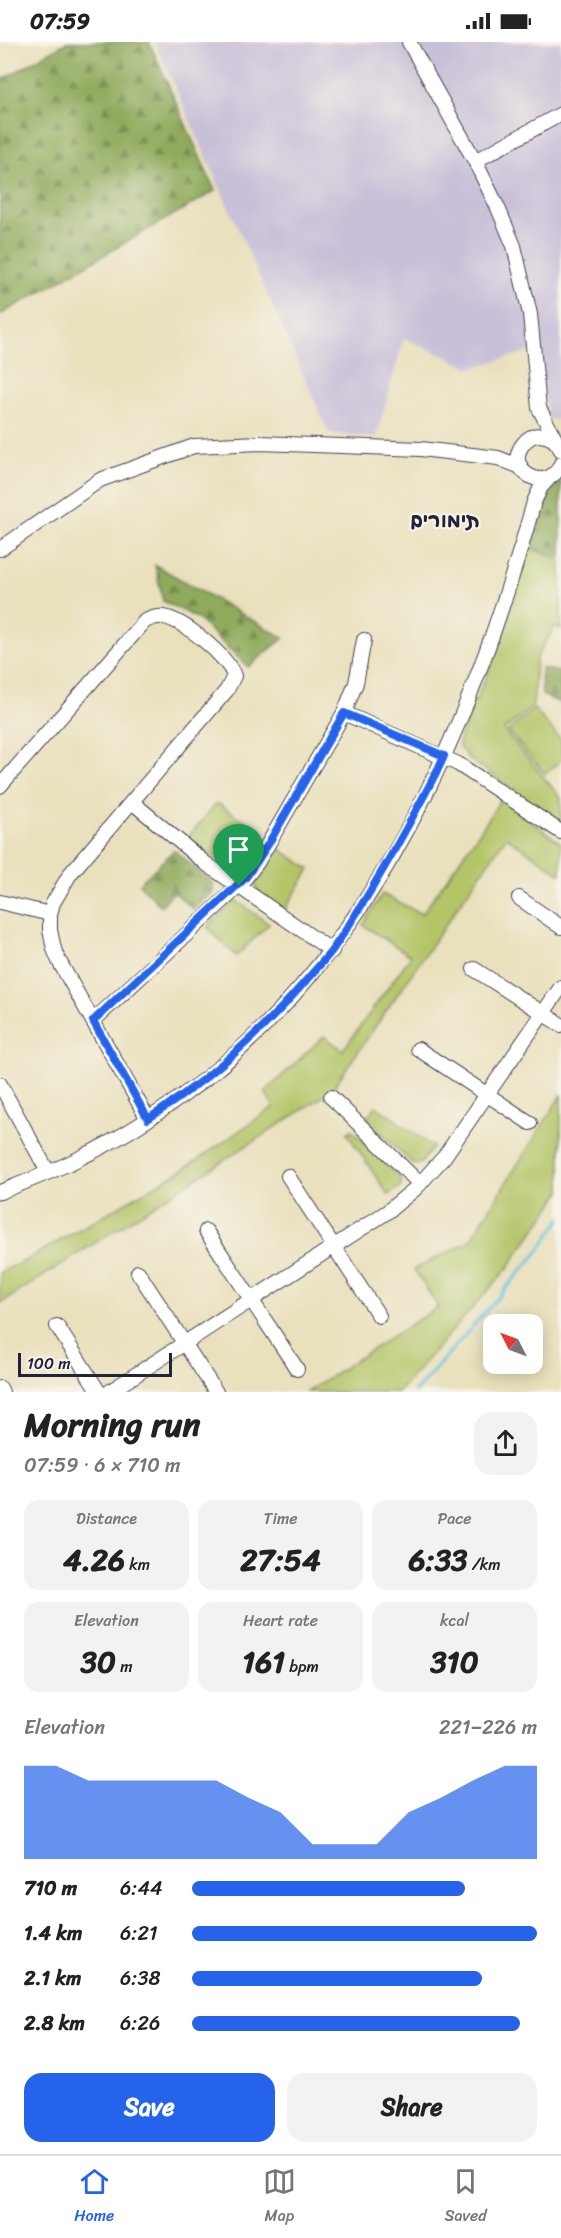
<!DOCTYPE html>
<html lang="en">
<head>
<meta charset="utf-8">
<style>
	:root { --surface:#fff; --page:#f2f2f2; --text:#222; --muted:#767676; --line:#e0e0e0; --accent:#2563eb }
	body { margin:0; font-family:Sriracha,"Playpen Sans Hebrew",sans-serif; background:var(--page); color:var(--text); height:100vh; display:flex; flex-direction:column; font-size:22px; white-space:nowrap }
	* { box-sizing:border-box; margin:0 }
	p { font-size:20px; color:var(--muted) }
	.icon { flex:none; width:33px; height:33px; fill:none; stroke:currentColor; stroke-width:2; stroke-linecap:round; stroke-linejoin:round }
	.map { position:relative; height:1350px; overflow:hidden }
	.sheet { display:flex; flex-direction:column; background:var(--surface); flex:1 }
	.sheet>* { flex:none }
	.needle { width:39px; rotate:312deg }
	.buttons { position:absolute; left:483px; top:1272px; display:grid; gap:12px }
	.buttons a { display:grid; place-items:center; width:60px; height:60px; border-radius:12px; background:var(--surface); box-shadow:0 3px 15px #0003; font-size:30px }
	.scale { position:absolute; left:18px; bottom:15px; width:154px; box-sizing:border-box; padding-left:6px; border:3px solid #22223b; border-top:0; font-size:16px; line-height:21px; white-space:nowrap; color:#22223b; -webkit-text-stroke:4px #f7f3e8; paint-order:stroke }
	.pin { position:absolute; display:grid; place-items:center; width:51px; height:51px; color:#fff; margin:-62px -26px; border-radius:50% 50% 50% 0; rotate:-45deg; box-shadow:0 0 6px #0007 }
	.pin .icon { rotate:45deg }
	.round { display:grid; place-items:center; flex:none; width:63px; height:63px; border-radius:18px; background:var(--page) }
	.headline { display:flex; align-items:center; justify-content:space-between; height:102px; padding:0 24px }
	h1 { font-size:33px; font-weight:700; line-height:45px }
	.stats { display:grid; grid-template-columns:repeat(3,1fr); gap:9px; height:102px; padding:6px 24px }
	.stats div { display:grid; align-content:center; border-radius:15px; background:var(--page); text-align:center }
	.stats b { font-size:30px; font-weight:700 }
	.stats small { font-size:16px; font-weight:400 }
	.stats p { font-size:16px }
	.chart { height:168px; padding:12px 24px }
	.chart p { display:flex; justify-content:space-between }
	.chart svg { width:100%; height:108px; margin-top:6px; fill:var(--accent); opacity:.7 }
	.primary-button { display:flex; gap:12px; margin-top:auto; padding:12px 24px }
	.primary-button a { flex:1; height:69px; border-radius:18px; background:var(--accent); color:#fff; font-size:24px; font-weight:700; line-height:69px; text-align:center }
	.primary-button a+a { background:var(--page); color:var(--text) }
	ul { padding:0 24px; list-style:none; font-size:20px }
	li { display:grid; grid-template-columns:96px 72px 1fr; align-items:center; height:45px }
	li i { height:15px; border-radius:8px; background:var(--accent) }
	.status { display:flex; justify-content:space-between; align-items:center; height:42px; padding:0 30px; background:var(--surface); direction:ltr }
	.status svg { height:16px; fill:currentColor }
	.tab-bar { display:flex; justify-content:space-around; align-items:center; height:84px; border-top:2px solid var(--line); background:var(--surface); font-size:16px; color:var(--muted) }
	.tab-bar a { display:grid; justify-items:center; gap:3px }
	.tab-bar .selected { color:var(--accent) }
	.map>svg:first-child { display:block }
	.industrial { fill:#c8bfd8 }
	.green { fill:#b4c568; stroke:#6b7452; stroke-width:1.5 }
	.forest { fill:url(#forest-firs); stroke:#58664c; stroke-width:1.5 }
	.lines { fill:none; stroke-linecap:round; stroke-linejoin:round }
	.stream { stroke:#65c4e3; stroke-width:3 }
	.minor-casing { stroke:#403e4e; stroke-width:16 }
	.minor { stroke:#fff; stroke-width:14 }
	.route-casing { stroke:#fff; stroke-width:12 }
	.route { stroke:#2563eb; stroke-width:8 }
	.labels { text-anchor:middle; stroke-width:4.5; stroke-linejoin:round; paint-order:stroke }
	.quarter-label { font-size:20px; font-weight:bold; fill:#22223b; stroke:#f7f3e8 }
</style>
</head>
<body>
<div class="status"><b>07:59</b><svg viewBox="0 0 49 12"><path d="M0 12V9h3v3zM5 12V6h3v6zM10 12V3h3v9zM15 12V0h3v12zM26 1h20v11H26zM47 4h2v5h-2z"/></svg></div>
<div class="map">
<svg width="561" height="1350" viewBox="0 0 561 1350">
	<defs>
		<pattern id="forest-firs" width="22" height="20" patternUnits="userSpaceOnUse" patternTransform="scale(1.5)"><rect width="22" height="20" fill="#8faa5c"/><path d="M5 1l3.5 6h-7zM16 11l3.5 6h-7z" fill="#748a4d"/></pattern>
	</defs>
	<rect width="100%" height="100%" fill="#f7f3e8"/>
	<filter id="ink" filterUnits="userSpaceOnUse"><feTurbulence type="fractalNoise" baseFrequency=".0167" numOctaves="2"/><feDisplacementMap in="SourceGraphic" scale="12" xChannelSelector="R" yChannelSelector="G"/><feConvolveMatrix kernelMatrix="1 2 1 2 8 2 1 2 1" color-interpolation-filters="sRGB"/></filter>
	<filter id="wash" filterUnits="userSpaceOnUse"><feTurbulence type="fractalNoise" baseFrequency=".008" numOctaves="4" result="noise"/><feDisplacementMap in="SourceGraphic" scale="24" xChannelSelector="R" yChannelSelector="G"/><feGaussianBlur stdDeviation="1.35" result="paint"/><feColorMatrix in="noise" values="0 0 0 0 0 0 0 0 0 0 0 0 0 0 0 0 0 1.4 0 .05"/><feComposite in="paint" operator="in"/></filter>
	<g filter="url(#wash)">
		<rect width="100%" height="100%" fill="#e9e0bc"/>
		<!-- industrial -->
		<polygon class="industrial" points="155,0 561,0 561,378 548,377 538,307 471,326 404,296 376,396 329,391"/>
		<!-- green -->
		<g class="green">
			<polygon points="530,506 561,518 561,587 554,585 536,617 533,664 504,688 561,756 561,780 469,717 459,705 460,694 498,607"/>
			<polygon points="534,667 561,698 561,718 545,732 508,689"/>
			<polygon points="500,758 561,801 561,832 506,795 335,1043 321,1056 0,1262 0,1230 23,1220 187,1125 274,1065 265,1050 324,994 343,1008 411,914 363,883 382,852 422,872 486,781"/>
			<polygon points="217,761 263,791 238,828 226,825 188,795"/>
			<path d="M278,806L310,827L284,869C276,863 262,856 257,848C251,838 272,814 278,806Z"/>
			<polygon points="237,859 269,882 236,914 207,885 233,860"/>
			<polygon points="561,1053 561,1150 507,1227 398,1350 306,1350 438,1265 414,1227 469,1200"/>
			<polygon points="376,1064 433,1105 421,1121 414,1123 366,1077"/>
			<polygon points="352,1088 402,1137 401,1144 388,1153 347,1091"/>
		</g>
		<!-- forest -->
		<g class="forest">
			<polygon points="67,0 149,0 215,149 0,273 0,39"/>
			<path d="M561,439V515L532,505C539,483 543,455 561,439Z"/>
			<polygon points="155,523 284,596 248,625 197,576 163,559"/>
			<polygon points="541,626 561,630 561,661 542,653"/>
			<polygon points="174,808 213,841 213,850 193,867 174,850 161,864 139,842"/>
		</g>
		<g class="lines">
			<!-- stream -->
			<polyline class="stream" points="415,1350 537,1211 561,1176"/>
		</g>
	</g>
	<g filter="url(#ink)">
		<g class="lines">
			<defs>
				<g id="minor">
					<polyline points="409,0 475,119 498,166 514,204 530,272 539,366 556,399"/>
					<polyline points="475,119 561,72"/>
					<path d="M561,408C557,399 550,393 539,393C533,393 527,397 523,402C503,427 547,455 561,422"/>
					<polyline points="0,507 100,438 194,404 260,401 421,407 498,416 521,425"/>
					<polyline points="344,671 458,722 561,790"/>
					<path d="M0,744L145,579C150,577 157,574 163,575C183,577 228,615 234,634L227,648L70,832L53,861L50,872V888L54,907L59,919L148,1077"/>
					<polyline points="132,760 205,821 332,909"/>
					<polyline points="519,856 561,885"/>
					<polyline points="0,860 50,872"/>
					<polyline points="474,927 561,983"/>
					<polyline points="93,979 239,844 257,821 344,671 356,641 364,598"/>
					<polyline points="418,1007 530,1081"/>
					<polyline points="0,1042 48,1130"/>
					<polyline points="331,1055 420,1142"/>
					<polyline points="288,1134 379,1274"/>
					<path d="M0,1150C28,1139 57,1128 84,1114C119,1097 153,1075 185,1052C375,915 473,679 534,460L541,445L551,434"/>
					<polyline points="206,1189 297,1327"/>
					<polyline points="138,1230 216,1350"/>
					<polyline points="57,1284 99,1350"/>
					<polyline points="0,1346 2,1350"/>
					<polyline points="109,1350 387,1170 416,1146 444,1115 561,945"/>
				</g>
			</defs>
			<!-- minor casing -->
			<use href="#minor" class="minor-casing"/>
			<!-- minor -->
			<use href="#minor" class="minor"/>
		</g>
	</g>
	<g class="lines" filter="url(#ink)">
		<defs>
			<path id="route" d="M344,671L444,714L439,725C407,787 373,849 333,907C324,919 313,930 303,942C258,994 206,1039 148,1077L93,979L246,835L267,804Z"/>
		</defs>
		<!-- route casing -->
		<use href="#route" class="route-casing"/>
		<!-- route -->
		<use href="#route" class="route"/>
	</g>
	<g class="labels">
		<!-- quarter labels -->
		<g class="quarter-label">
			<text x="445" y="485">תימורים</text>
		</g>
	</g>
</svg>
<div class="buttons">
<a><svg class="needle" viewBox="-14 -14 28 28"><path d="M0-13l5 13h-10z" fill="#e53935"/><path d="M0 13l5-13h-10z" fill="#767676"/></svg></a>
</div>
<div class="scale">100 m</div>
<div class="pin" style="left:239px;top:844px;background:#1e9e55"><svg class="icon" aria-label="arrive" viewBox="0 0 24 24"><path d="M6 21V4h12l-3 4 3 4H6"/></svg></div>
</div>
<section class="sheet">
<div class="headline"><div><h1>Morning run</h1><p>07:59 · 6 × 710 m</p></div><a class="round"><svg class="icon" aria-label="share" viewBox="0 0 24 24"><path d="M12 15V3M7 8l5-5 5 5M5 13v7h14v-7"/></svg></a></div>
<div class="stats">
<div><p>Distance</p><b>4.26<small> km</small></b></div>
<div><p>Time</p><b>27:54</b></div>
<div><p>Pace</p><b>6:33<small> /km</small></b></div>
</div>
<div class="stats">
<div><p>Elevation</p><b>30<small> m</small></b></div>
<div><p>Heart rate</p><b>161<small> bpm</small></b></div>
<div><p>kcal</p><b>310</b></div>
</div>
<div class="chart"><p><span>Elevation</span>221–226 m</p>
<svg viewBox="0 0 160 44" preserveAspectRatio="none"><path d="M0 44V6L10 6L20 12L30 12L40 12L50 12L60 12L70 19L80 25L90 38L100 38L110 38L120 25L130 19L140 12L150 6L160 6V44z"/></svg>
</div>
<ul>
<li><b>710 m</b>6:44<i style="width:79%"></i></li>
<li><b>1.4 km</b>6:21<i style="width:100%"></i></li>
<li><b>2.1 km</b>6:38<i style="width:84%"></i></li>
<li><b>2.8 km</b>6:26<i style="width:95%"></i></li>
</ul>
<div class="primary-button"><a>Save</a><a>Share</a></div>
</section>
<nav class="tab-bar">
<a class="selected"><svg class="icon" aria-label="home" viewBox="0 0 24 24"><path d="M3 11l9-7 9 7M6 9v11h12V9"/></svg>Home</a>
<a><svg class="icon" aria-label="map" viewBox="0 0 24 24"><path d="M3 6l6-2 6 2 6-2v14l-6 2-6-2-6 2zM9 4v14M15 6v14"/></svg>Map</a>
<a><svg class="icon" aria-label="saved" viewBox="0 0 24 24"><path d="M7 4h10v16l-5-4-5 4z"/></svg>Saved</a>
</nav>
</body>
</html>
